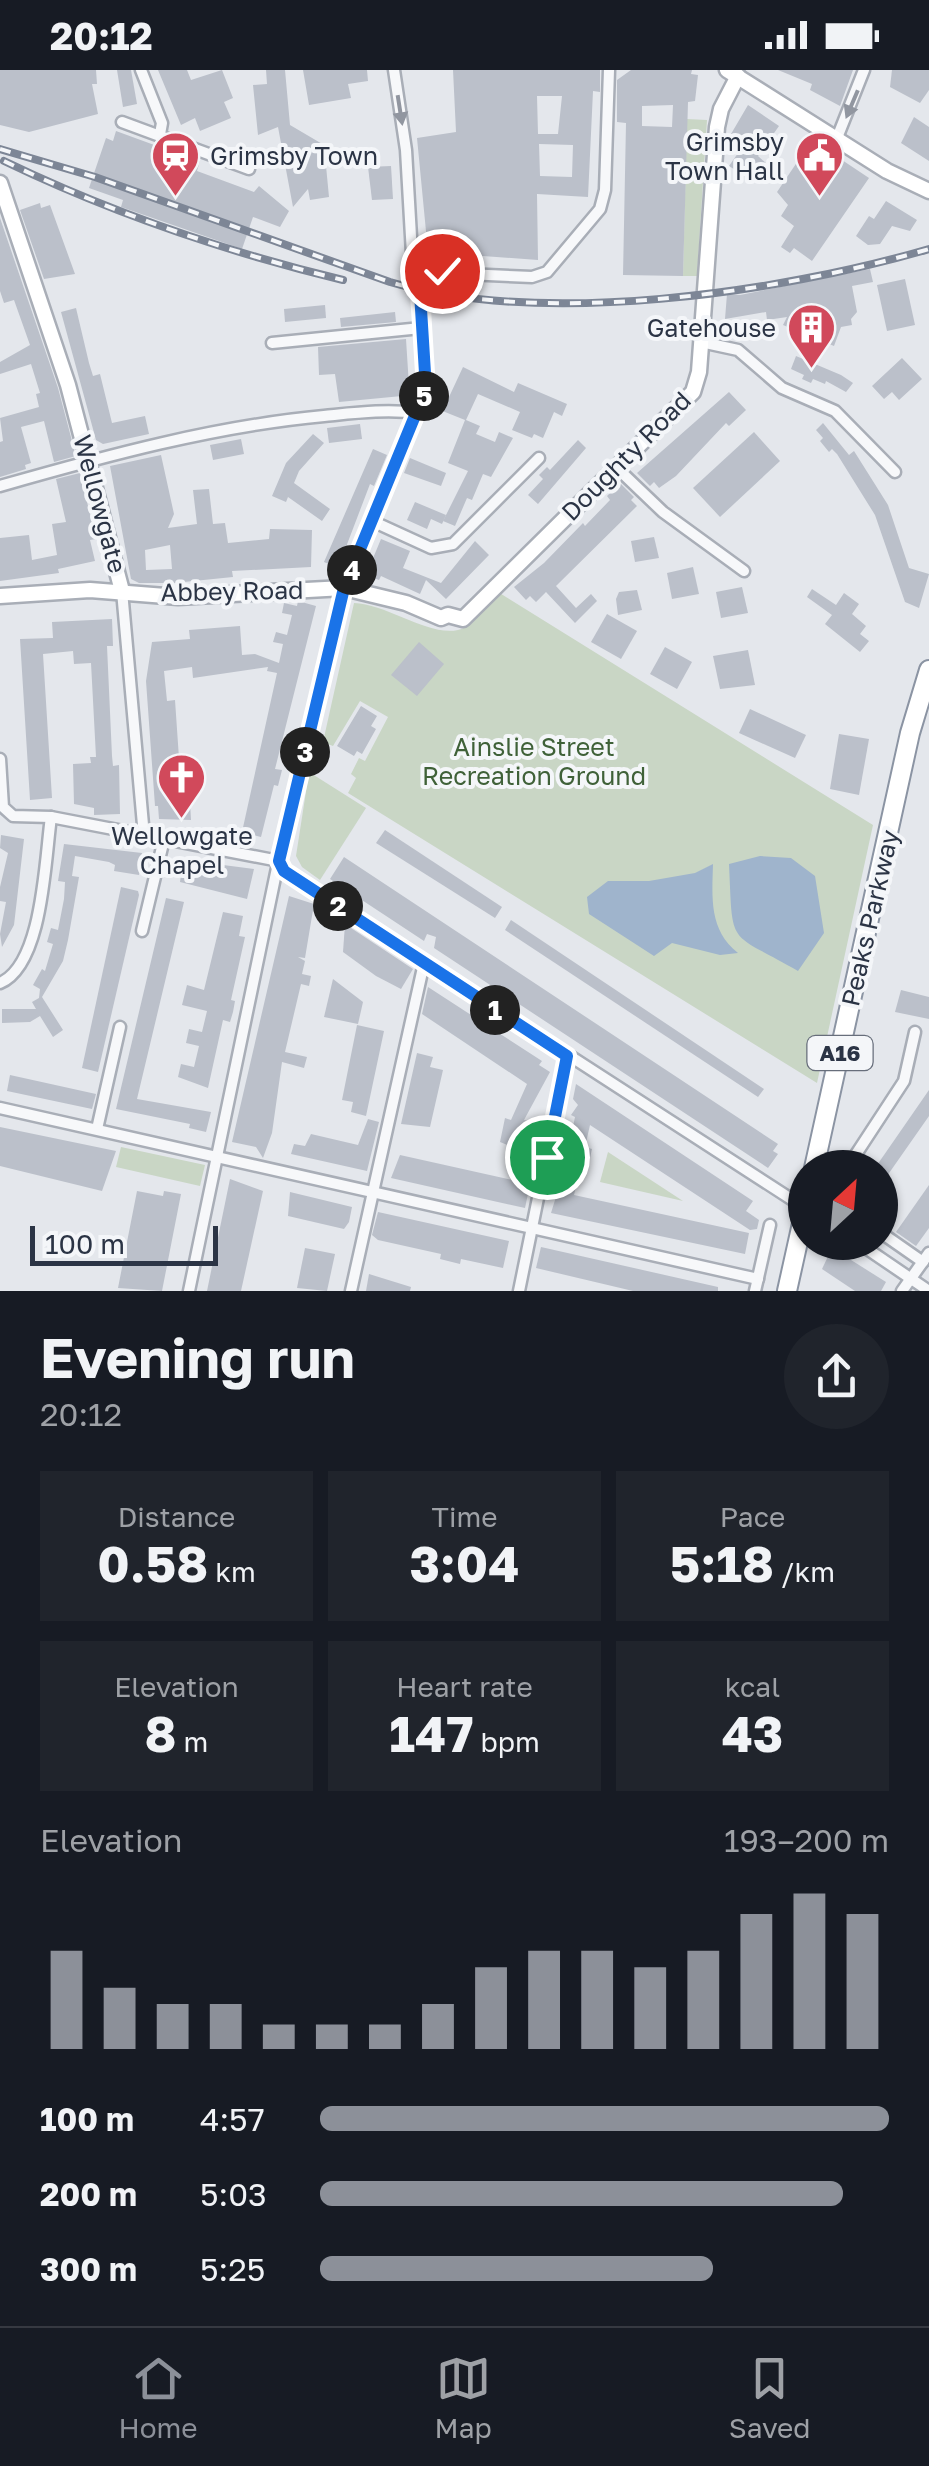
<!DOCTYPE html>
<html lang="en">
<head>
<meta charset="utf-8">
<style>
	:root { --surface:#171b24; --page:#20242c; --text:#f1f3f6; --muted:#9ea1a6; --line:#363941; --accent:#8c9099 }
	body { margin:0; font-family:"Golos Text",sans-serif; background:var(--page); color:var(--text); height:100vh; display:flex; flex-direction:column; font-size:38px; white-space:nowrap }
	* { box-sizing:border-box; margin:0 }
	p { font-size:32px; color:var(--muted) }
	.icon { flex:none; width:55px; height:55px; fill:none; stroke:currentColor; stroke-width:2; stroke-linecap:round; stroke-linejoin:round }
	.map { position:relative; height:1221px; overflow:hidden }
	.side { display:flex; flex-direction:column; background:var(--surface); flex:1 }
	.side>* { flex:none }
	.needle { width:65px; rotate:26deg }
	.buttons { position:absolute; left:788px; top:1080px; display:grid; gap:20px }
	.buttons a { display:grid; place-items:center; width:110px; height:110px; border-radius:50%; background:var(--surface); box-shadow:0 2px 8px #0004; font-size:50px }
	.scale { position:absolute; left:30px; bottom:25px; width:188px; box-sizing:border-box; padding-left:10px; border:5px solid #2b3445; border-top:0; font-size:28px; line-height:35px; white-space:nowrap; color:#2b3445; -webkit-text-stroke:8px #f4f6f9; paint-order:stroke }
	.pin { position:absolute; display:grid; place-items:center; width:85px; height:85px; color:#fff; margin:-42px; border:5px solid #fff; border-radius:50%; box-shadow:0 2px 10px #0007 }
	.km { position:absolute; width:50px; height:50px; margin:-25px; border-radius:50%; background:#222; color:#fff; font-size:28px; line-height:50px; text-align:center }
	.round { display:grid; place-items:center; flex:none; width:105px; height:105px; border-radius:52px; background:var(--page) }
	.headline { display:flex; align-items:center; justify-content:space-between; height:170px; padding:0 40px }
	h1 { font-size:55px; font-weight:700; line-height:75px }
	.stats { display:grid; grid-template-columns:repeat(3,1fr); gap:15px; height:170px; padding:10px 40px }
	.stats div { display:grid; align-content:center; border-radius:0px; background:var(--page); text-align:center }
	.stats b { font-size:50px; font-weight:700 }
	.stats small { font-size:28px; font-weight:400 }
	.stats p { font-size:28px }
	.chart { height:280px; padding:20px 40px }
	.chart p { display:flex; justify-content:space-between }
	.chart svg { width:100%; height:180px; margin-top:10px; stroke:var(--accent); stroke-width:6 }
	ul { padding:0 40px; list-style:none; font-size:32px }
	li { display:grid; grid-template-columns:160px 120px 1fr; align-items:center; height:75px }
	li i { height:25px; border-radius:12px; background:var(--accent) }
	.status { display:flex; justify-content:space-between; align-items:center; height:70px; padding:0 50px; background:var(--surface); direction:ltr }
	.status svg { height:28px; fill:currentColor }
	.tabs { display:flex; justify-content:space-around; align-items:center; height:140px; border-top:2px solid var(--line); background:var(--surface); font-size:28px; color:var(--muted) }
	.tabs a { display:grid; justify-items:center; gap:5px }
	.tabs .active { color:var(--accent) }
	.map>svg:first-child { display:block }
	.green { fill:#c9d6c5 }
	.water { fill:#9fb4cc }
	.building { fill:#bbc0ca; fill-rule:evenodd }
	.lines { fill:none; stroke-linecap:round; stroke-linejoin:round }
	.street-casing { stroke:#a9aeb7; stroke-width:15 }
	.secondary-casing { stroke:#a9aeb7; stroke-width:19 }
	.highway-casing { stroke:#8b94a3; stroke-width:22 }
	.street { stroke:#f7f8fa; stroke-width:10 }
	.secondary { stroke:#fff; stroke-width:14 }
	.highway { stroke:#fff; stroke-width:18 }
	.rail-casing { stroke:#7d8696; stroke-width:8 }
	.rail { stroke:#f4f6f9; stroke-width:4; stroke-dasharray:11; stroke-linecap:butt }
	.oneway { fill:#9196a0 }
	.route-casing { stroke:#fff; stroke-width:20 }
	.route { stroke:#1a73e8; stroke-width:12 }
	.labels { text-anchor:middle; stroke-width:8; stroke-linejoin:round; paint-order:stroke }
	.shield { fill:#f4f6f9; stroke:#676e7b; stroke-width:2.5 }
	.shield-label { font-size:22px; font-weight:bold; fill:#2b3445 }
	.poi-label { font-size:25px; fill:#2b3445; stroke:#f4f6f9; text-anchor:end }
	.street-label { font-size:25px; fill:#2b3445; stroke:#f4f6f9 }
	.park-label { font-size:25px; fill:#3f6138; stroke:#f4f6f9 }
</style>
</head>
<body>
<div class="status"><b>20:12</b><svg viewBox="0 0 49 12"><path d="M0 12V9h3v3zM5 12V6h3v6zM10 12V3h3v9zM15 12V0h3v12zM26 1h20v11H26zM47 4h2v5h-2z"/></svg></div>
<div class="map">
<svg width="929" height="1221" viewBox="0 0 929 1221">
	<rect width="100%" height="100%" fill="#e4e7ec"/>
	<!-- green -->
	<g class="green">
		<polygon points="687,49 707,50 697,206 683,206"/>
		<path d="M498,522L873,755L817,1013L348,723L356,708L351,704L359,688L365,691L388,647L360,631L333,676L323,672L354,533C390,534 436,573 466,557C478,550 489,533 498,522Z"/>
		<polygon points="309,702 366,738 320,810 302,797 296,786"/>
		<polygon points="121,1077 205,1095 200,1116 116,1097"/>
		<polygon points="608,1082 683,1131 600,1112"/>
	</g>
	<!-- water -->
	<g class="water">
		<path d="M760,786L791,788L815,806L824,863L798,901C727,860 733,879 729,794Z"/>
		<path d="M713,794C712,828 709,860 738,883L720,885L672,873L654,886L589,844L587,827L608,811H649L695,803Z"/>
	</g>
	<!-- building -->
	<g class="building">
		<polygon points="0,0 96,0 97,14 92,14 98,44 29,62 0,55"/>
		<polygon points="117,0 131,0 137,34 123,37"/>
		<polygon points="158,0 187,0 191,10 222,0 233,28 224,32 231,48 200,61 195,48 181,55"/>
		<polygon points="266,0 285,0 290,55 324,75 329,127 310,130 308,119 293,137 278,57 258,65 253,15 267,14"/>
		<polygon points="303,0 367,0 368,11 348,14 351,28 309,35"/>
		<path d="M453,0H600V22L593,21L588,127L537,124L538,190L428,182L417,68L456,62ZM537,26H562L558,64H538ZM539,74L573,75L572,107L540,106Z"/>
		<path d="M631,0H692L691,4L698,5L695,31L688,32L683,206L623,205L626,53L617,52V10ZM673,35L672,57L642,56V36Z"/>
		<polygon points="778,0 853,0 840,36 810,20 812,14"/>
		<polygon points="892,0 929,0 929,20 920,33 890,17"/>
		<polygon points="748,35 779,56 758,86 768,95 756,113 729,96 745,73 731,64"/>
		<polygon points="914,47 929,57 929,91 901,73"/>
		<polygon points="116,61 157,76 154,85 178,94 181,85 200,91 197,101 254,122 259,116 289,141 280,157 253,147 242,179 121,137 123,130 89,118 106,68 113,71"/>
		<polygon points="812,70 869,108 812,191 794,178 790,183 781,177 794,156 781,146 788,135 777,122"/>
		<polygon points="391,96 393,129 372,130 368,97"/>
		<polygon points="886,131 917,150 910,161 892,156 880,174 868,175 856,166 869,146 874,149"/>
		<polygon points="40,133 41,138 50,135 75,204 44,209 20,140"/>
		<polygon points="0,148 58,318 76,386 54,392 44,351 21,357 31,393 25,395 26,399 0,407 0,372 3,371 0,348 39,337 36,324 40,323 31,294 0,304 0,292 30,275 14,230 4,233 0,221"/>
		<polygon points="870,199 873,212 852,216 857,242 851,249 852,255 841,257 834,276 783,255 787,247 767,250 766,242 725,249 727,224 740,225"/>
		<polygon points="905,209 915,255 887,261 877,215"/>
		<polygon points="325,235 326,248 285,252 284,239"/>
		<polygon points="76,238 89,293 93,306 100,304 112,353 145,346 149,364 103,374 96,370 61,242"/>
		<polygon points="395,242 396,252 341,257 340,248"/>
		<polygon points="406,269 409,316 402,326 339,332 335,304 319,305 318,277"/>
		<polygon points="796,286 841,305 853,313 846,322 826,311 825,314 813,309 811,313 802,309 804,305 791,299"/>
		<polygon points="902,288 922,309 899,330 892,322 884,329 872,316"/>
		<polygon points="463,297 514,322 518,313 567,334 562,346 554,342 543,368 534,364 532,368 512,360 520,342 478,324 466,350 480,356 476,364 495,372 499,362 513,368 491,407 483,404 472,430 467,428 455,456 443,451 468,401 448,393 465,350 430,336 436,321 449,327"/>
		<polygon points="729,322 746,340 729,356 726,353 676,406 659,418 654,412 650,416 637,403"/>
		<polygon points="823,353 849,385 854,381 888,435 909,498 929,504 919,538 905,532 875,445 837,384 832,379 829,382 820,371 823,368 816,360"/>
		<polygon points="360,354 362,369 329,373 327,358"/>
		<polygon points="754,362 780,391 720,447 693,418"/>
		<polygon points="313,364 324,373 299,401 294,413 330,439 322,451 288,427 286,432 272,426 286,393"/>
		<polygon points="241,369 244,384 213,390 210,375"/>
		<polygon points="578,370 586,378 538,434 528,425 543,409 539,405 547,397 550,400"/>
		<polygon points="373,379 387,385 374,416 370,414 338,498 324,492"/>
		<path d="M161,385L174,444L168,458L197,454L193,420L209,419L213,454L225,453L228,473L269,469L270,459L312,460L311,497L232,501L233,507L174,513H139L131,509L110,396ZM170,475L172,499L146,500L145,480Z"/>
		<polygon points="410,388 446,403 441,416 404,403"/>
		<polygon points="80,403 96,469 90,470 95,491 58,499 59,503 0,511 0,468 29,465 32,490 57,485 52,454 66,452 56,409"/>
		<polygon points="620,413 634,427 631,430 637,436 556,516 576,538 591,524 597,531 575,553 546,522 536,532 530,526 526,530 514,517 544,493 583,453 585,456 610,430 607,426"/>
		<polygon points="415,432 446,445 442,454 431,449 427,459 407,450"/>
		<polygon points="654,467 659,488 635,492 631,471"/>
		<polygon points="381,469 410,481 403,498 441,513 475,471 489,485 446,529 426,510 420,524 381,506 379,510 366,505"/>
		<polygon points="693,497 699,524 672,529 667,503"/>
		<polygon points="742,517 748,543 721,548 716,522"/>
		<polygon points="812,519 836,535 844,523 859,534 852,544 866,556 860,564 869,571 860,582 825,554 832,545 807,527"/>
		<polygon points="637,520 642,540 618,545 616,529 619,522"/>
		<polygon points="298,531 316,536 275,699 282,700 278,716 274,715 261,767 242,762 277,603 267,601 268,597 193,608 192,597 164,601 167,631 175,630 182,732 190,732 191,750 159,749 158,736 155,736 146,611 152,572 190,569 189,560 240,556 242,585 255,584 279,593 283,574 273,572 276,562 287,565 292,545 282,543 284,533 297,536"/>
		<polygon points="607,544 637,561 621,589 591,572"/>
		<polygon points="112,549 113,576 107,576 112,686 113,696 119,695 120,744 94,745 94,738 74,734 73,694 91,693 90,687 96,687 91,593 74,594 73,581 43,584 52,728 30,730 20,569 53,568 52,552"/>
		<polygon points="419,572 444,594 417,626 391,605"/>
		<polygon points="665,577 692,592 677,619 650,604"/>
		<polygon points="748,580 755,615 720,619 713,586"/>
		<polygon points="361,636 377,646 371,656 376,659 362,684 357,681 354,686 337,676"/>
		<polygon points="750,639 806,665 795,688 739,663"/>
		<polygon points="839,664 869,669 859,725 830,719"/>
		<polygon points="385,760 502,837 495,848 376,773"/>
		<polygon points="1,765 24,769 14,855 2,877 0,864 6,832 0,831 0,817 8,783 0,778"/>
		<polygon points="64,774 142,783 139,805 114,801 115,795 109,792 75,786 72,806 79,807 68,870 63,891 42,927 63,960 53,967 40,946 30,952 2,953 2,939 36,939 32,932 39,928 40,919 33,915 42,899 45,901 53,874 47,872 51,858 58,860 64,829 65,812 58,811"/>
		<polygon points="344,787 778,1074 773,1081 778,1084 768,1098 434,878 436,867 427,864 424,871 330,809"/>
		<polygon points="177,789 254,799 247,829 180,812 181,805 174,804"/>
		<polygon points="121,817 138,821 139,825 98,1002 82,998"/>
		<polygon points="289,826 314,834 305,888 298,887 305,891 302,904 311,906 309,916 301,914 285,982 307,987 304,998 282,992 272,1063 263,1088 256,1077 232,1072"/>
		<polygon points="166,828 184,832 137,1029 211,1042 206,1062 189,1058 190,1054 116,1039"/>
		<polygon points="223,842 243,846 239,866 245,867 231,930 235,931 233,942 230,952 223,950 208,1018 178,1007 181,994 194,997 199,976 186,973 189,959 202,962 207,941 182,935 187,915 204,920"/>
		<polygon points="511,850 764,1019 758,1027 505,860"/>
		<polygon points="345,854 413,899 401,919 376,906 343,882"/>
		<polygon points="333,909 363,932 358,954 324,947"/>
		<polygon points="428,917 542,991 539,995 550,1002 524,1050 529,1051 522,1081 500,1072 505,1048 511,1050 527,1014 422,944"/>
		<polygon points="901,920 929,927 929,949 895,942"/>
		<polygon points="357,955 384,961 366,1046 351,1042 353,1032 342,1030"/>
		<polygon points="417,983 433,987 430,997 443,1000 430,1057 401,1054"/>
		<polygon points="10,1005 96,1024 92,1039 7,1021"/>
		<polygon points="576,1014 753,1131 746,1141 759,1150 757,1159 750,1160 590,1055 585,1077 592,1079 586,1106 579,1104 574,1125 749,1163 745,1184 551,1143 563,1104 575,1047 571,1045 578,1035 573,1029"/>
		<polygon points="929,1020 929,1046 880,1116 880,1098 875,1098"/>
		<polygon points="368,1049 379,1052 367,1101 291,1084 294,1074 305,1076 311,1064 358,1075"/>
		<polygon points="0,1057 116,1081 102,1121 0,1096"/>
		<polygon points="400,1085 530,1114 525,1138 391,1108"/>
		<polygon points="230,1109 263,1121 241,1221 207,1221"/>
		<polygon points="929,1115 929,1158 916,1176 896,1162"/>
		<polygon points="137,1121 163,1126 164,1121 181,1124 162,1221 118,1218"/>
		<polygon points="290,1122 352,1137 349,1152 344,1159 288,1146"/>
		<polygon points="378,1142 509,1171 503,1198 461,1189 460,1194 440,1189 441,1184 378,1170 372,1165"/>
		<polygon points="541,1177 718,1217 718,1221 633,1221 536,1198"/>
		<polygon points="305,1178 335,1184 327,1221 297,1218"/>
		<polygon points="832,1178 886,1212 881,1221 855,1221 822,1199"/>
		<polygon points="369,1204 411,1217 410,1221 366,1221"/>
	</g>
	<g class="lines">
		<defs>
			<g id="street">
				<polyline points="141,0 162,53 160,64"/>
				<polyline points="122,52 249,99"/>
				<polyline points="837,68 864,0"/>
				<polyline points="422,202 532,207 547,202 600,139 605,120 609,0"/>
				<polyline points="701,272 738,280 782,318 835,341 895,402"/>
				<polyline points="272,273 421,258"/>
				<polyline points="617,398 663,442 744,501"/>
				<path d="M0,416C105,386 215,356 324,346C355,343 386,339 417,343"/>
				<polyline points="372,451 431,478 453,474 539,388"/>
				<polyline points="122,521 144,766"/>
				<polyline points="0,689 3,737 13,746 51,747 279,791"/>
				<polyline points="279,792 284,801 805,1138"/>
				<polyline points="142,861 164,769"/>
				<path d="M0,913C43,895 45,789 51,747"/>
				<polyline points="0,1038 758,1209"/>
				<polyline points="97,1059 120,957"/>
				<polyline points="847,1098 904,1011 915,962"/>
				<polyline points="880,1162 923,1192"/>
				<polyline points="857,1172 929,1221"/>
				<polyline points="189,1221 282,774 344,518 426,319 419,215 422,202 412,184 406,80 394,0"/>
				<polyline points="351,1221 424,893"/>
				<polyline points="519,1221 567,986"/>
				<polyline points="755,1221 770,1155"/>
				<polyline points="902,1221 929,1183"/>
			</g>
			<g id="secondary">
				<polyline points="727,0 887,101 929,121"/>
				<polyline points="0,113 68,315 122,521"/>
				<polyline points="0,526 90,520 178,527 344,518 406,533 441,548 448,545 463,549 693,322 699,302 717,57 721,39 738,6"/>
			</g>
			<g id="highway">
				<polyline points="814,1098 910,663 929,600"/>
				<polyline points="787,1221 805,1140"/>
			</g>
		</defs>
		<!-- street casing -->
		<use href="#street" class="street-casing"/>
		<!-- secondary casing -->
		<use href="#secondary" class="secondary-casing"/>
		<!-- highway casing -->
		<use href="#highway" class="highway-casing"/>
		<!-- street -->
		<use href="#street" class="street"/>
		<!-- secondary -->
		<use href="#secondary" class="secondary"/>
		<!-- highway -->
		<use href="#highway" class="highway"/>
		<defs>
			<g id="rail">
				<path d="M0,79L95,107L390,212C543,257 778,223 929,179"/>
				<path d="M4,91C112,143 227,182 343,210"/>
			</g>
		</defs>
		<!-- rail casing -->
		<use href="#rail" class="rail-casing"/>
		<!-- rail -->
		<use href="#rail" class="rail"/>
	</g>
	<!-- one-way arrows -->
	<defs><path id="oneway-solid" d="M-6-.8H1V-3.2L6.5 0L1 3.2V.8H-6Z" transform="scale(2.5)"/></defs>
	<g class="oneway">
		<use href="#oneway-solid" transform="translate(852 34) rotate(113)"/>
		<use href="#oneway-solid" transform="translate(400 40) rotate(81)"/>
	</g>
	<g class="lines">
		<defs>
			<polyline id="route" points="442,201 428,200 419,207 426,319 344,518 279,791 284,801 567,986 547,1087"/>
		</defs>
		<!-- route casing -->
		<use href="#route" class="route-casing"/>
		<!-- route -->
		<use href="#route" class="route"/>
	</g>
	<!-- icons -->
	<defs>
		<symbol id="station-pin" viewBox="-11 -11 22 30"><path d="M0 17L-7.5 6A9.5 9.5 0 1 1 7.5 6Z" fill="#d1495b" stroke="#f4f6f9"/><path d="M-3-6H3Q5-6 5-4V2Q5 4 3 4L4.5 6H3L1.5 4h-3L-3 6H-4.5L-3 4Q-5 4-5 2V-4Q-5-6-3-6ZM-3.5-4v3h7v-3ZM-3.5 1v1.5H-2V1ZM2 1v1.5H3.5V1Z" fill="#fff"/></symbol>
		<symbol id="civic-pin" viewBox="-11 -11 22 30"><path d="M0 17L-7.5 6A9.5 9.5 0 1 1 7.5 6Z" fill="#d1495b" stroke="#f4f6f9"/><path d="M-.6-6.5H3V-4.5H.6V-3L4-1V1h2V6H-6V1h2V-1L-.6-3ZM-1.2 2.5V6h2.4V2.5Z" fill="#fff"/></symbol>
		<symbol id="building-pin" viewBox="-11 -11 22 30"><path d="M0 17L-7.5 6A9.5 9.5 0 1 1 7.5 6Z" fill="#d1495b" stroke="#f4f6f9"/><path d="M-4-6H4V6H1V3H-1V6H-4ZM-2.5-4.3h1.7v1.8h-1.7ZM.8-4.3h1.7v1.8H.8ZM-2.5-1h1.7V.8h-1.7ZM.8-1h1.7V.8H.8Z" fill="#fff"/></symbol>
		<symbol id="church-pin" viewBox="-11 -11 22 30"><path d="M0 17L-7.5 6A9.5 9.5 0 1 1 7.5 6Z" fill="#d1495b" stroke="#f4f6f9"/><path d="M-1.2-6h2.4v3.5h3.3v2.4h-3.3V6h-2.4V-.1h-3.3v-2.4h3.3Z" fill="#fff"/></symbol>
	</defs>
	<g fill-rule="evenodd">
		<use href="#station-pin" x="148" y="58" width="55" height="75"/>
		<use href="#civic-pin" x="792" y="58" width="55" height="75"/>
		<use href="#building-pin" x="784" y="230" width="55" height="75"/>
		<use href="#church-pin" x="154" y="680" width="55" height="75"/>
	</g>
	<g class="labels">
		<!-- shield labels -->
		<rect class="shield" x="807.5" y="966" width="65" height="34" rx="8"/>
		<g class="shield-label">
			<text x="840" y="991">A16</text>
		</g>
		<!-- poi labels -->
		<g class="poi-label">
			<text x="784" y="81">Grimsby<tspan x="784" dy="29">Town Hall</tspan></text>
			<text x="210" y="95" text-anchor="start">Grimsby Town</text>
			<text x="776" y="267">Gatehouse</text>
			<text x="182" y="775" text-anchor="middle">Wellowgate<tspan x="182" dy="29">Chapel</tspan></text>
		</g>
		<!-- street labels -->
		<g class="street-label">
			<text transform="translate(626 386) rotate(-45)" y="9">Doughty Road</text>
			<text transform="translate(100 434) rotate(75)" y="9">Wellowgate</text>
			<text transform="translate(232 521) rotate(-1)" y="9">Abbey Road</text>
			<text transform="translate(870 848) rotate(-77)" y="9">Peaks Parkway</text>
		</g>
		<!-- park labels -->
		<g class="park-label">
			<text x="534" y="686">Ainslie Street<tspan x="534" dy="29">Recreation Ground</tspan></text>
		</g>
	</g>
</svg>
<div class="buttons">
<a><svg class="needle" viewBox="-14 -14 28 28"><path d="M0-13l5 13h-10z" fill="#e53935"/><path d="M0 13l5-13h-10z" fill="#9ea1a6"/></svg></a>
</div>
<div class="scale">100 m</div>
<div class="pin" style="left:547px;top:1087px;background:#1e9e55"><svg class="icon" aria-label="arrive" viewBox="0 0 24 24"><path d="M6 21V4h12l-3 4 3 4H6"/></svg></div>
<div class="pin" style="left:442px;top:201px;background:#d93025"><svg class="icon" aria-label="check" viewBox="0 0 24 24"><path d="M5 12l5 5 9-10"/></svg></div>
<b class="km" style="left:495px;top:940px">1</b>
<b class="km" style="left:338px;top:836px">2</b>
<b class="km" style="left:305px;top:682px">3</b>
<b class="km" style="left:352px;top:500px">4</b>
<b class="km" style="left:424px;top:326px">5</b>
</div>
<section class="side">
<div class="headline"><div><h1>Evening run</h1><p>20:12</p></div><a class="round"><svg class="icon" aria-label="share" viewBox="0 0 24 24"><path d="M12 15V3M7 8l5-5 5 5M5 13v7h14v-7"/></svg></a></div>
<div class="stats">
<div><p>Distance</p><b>0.58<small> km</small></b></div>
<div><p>Time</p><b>3:04</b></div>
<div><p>Pace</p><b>5:18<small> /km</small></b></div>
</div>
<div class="stats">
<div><p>Elevation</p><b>8<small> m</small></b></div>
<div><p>Heart rate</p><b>147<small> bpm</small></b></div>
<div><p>kcal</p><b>43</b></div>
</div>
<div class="chart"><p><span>Elevation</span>193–200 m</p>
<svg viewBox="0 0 160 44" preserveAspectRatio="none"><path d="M5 44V20M15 44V29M25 44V33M35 44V33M45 44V38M55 44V38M65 44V38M75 44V33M85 44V24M95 44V20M105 44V20M115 44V24M125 44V20M135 44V11M145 44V6M155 44V11"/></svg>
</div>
<ul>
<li><b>100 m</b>4:57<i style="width:100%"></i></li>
<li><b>200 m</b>5:03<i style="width:92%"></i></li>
<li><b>300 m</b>5:25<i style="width:69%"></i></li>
</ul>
</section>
<nav class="tabs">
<a class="active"><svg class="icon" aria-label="home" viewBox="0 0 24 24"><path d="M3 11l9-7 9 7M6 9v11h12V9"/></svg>Home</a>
<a><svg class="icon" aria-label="map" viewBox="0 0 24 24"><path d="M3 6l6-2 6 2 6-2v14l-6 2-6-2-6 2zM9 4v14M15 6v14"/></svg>Map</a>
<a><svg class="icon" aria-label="saved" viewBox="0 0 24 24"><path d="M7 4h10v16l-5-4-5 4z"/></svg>Saved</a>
</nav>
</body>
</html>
